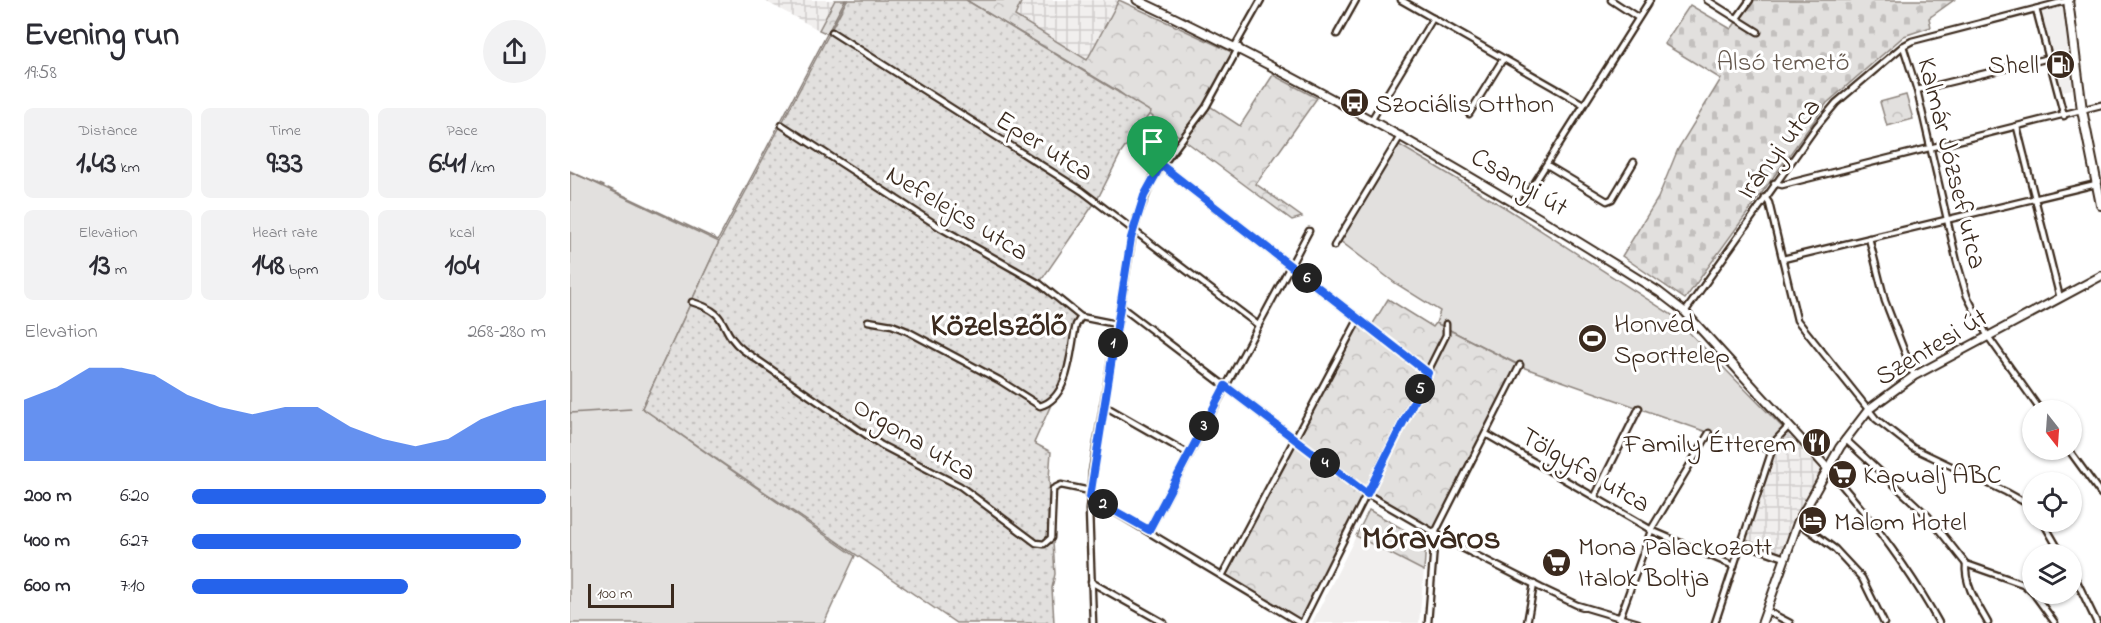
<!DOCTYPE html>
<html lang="en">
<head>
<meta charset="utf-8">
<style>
	:root { --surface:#fff; --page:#f2f2f3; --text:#2b2b33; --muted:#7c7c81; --accent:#2563eb }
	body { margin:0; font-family:"Indie Flower",sans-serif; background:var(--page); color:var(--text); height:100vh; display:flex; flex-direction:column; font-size:22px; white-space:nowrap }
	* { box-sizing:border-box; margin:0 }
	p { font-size:20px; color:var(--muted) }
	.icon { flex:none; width:33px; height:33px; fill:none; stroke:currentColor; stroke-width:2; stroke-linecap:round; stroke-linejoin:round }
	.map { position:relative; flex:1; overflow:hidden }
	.side { display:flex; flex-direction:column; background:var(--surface); width:570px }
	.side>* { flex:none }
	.needle { width:39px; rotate:163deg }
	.tools { position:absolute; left:1452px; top:400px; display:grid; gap:12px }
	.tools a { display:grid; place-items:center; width:60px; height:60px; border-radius:50%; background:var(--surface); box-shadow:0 2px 4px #0004; font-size:30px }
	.scale { position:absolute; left:18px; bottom:15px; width:86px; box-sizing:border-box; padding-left:6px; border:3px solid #3b2a1e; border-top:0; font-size:16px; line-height:21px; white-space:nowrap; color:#3b2a1e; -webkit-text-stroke:4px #fff; paint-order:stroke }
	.pin { position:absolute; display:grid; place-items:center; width:51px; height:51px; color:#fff; margin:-62px -26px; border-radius:50% 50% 50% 0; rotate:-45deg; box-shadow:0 0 6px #0007 }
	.pin .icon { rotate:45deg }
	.km { position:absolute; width:30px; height:30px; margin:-15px; border-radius:50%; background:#222; color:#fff; font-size:16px; line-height:30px; text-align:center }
	.round { display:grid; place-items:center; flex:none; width:63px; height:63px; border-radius:32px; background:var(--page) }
	.head { display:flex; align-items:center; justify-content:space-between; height:102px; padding:0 24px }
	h1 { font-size:33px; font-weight:700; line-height:45px }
	.figures { display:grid; grid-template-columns:repeat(3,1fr); gap:9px; height:102px; padding:6px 24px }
	.figures div { display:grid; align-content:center; border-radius:9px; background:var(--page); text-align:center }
	.figures b { font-size:30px; font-weight:700 }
	.figures small { font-size:16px; font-weight:400 }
	.figures p { font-size:16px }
	.chart { height:168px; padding:12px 24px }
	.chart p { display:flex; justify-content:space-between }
	.chart svg { width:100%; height:108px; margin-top:6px; fill:var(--accent); opacity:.7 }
	ul { padding:0 24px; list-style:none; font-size:20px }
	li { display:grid; grid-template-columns:96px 72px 1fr; align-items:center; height:45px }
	li i { height:15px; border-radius:8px; background:var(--accent) }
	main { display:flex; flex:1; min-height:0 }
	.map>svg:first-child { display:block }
	.built { fill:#f1efee }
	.industrial { fill:url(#industrial-grid) }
	.grass { fill:#e2e0de; stroke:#8e857e; stroke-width:1.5 }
	.forest { fill:url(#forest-crowns); stroke:#8e857e; stroke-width:1.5 }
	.cemetery { fill:url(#cemetery-stones); stroke:#8e857e; stroke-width:1.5 }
	.garden { fill:url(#garden-dots); stroke:#8e857e; stroke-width:1.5 }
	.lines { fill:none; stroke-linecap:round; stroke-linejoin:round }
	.stream { stroke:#887e77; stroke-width:1.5 }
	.street-casing { stroke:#3b2a1e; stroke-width:9 }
	.secondary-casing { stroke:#3b2a1e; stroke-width:11 }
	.primary-casing { stroke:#3b2a1e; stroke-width:12 }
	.street { stroke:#fff; stroke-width:4.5 }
	.secondary { stroke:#fff; stroke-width:7 }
	.primary { stroke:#fff; stroke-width:8 }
	.route-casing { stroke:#fff; stroke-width:12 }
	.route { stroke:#2563eb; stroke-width:8 }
	.labels { text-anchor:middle; stroke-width:6; stroke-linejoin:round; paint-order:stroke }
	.park-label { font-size:27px; fill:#65584e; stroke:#fff }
	.poi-label { font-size:27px; fill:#3b2a1e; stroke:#fff; text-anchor:start }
	.street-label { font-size:27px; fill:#3b2a1e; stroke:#fff }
	.district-label { font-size:33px; font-weight:bold; fill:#3b2a1e; stroke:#fff }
</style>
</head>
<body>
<main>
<section class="side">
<div class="head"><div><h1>Evening run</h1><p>19:58</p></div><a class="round"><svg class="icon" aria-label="share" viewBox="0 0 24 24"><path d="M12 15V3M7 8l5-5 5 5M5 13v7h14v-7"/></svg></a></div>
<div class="figures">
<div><p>Distance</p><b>1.43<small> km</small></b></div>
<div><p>Time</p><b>9:33</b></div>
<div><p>Pace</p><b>6:41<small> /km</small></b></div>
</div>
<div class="figures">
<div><p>Elevation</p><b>13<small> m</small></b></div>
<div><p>Heart rate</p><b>148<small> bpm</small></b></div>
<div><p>kcal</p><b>104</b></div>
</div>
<div class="chart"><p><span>Elevation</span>268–280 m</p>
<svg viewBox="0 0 160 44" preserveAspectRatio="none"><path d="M0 44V19L10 14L20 6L30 6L40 9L50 17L60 22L70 25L80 22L90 22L100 30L110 35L120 38L130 35L140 27L150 22L160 19V44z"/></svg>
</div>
<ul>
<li><b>200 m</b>6:20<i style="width:100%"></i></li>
<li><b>400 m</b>6:27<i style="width:93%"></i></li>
<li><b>600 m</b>7:10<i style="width:61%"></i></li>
</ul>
</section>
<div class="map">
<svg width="1531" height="623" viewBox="0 0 1531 623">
	<defs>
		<pattern id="industrial-grid" width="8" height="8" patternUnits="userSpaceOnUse" patternTransform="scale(1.5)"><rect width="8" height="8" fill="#f1efee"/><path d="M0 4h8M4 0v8" fill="none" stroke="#d0cdcc"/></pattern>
		<pattern id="forest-crowns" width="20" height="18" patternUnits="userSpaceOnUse" patternTransform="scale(1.5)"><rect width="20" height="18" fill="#e2e0de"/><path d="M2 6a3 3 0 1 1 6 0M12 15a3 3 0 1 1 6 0" fill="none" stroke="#c3c0be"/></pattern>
		<pattern id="cemetery-stones" width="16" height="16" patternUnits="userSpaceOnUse" patternTransform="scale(1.5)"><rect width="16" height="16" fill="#e2e0de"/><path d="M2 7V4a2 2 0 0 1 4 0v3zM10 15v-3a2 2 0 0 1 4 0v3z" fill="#c3c0be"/></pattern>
		<pattern id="garden-dots" width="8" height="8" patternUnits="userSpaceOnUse" patternTransform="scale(1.5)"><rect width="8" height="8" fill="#e2e0de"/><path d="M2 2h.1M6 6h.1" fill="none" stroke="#c3c0be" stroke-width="1.8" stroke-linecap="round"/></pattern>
	</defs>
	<rect width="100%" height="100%" fill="#fff"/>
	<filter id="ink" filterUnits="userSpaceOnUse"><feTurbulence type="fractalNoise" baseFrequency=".0167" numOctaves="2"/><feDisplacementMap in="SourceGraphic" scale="12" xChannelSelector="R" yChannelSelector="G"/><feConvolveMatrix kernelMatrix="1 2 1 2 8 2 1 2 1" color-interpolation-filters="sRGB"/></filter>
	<g filter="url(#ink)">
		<!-- built -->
		<g class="built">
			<polygon points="1494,2 1503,89 1488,92 1466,9"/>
			<polygon points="786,536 854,571 849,623 742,623"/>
		</g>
		<!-- industrial -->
		<g class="industrial">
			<polygon points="193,0 265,0 249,30"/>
			<polygon points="452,0 549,0 517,60 445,16"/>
			<polygon points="1216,431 1253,472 1215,556 1173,541 1206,443"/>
		</g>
		<!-- grass -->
		<g class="grass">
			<polygon points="826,143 939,210 1102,315 1216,431 1206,443 1202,455 955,368 866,323 870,311 825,283 769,240"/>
			<polygon points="0,171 149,242 72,408 285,556 254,623 0,623"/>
		</g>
		<!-- forest -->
		<g class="forest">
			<polygon points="265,0 277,0 258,34 249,30"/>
			<polygon points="396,0 452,0 445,16 517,60 549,0 666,54 638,105 670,126 703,75 747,98 686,184 732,217 722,220 548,91"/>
			<polygon points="1336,95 1343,119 1317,126 1310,102"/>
			<polygon points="818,299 863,327 866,323 950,366 865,533 797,494 732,623 652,576 789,319 801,327"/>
			<polygon points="799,510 856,542 854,571 786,536"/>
		</g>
		<!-- cemetery -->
		<polygon class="cemetery" points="1183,0 1384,0 1359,18 1361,27 1334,36 1257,103 1115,299 1052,256 1088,198 1108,149 1151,79 1094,44 1120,5 1161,29"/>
		<!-- garden -->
		<polygon class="garden" points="277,0 396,0 581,112 551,153 528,198 470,282 509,314 492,380 464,443 481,452 479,478 485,574 482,588 484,623 386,623 72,408 149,242"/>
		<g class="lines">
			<!-- stream -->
			<g class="stream">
				<polyline points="0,172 34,186"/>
				<polyline points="38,188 148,240 275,0"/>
				<polyline points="0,413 61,409"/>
			</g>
			<defs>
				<g id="street">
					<polyline points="831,0 1013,104"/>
					<polyline points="1041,0 1067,17"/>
					<polyline points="1137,0 1188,32"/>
					<polyline points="1466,9 1494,116"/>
					<polyline points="1167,18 1180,0"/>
					<polyline points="262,32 512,191 688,325"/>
					<polyline points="767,34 786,0"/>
					<polyline points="665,46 691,0"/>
					<polyline points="1333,46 1347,90 1387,262 1397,296 1417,335 1471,411"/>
					<polyline points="1347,90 1479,58"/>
					<polyline points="899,114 933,59"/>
					<polyline points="802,119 863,18"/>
					<polyline points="212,125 371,228 470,284 511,317 546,324"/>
					<polyline points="1447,127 1490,298"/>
					<polyline points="591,165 858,373"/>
					<polyline points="977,165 1037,201 1042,199 1064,162"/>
					<polyline points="1204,183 1212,185 1531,105"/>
					<polyline points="1195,197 1199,203 1227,320 1306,419 1343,448 1436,492 1456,503 1462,510"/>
					<polyline points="950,206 1080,0"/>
					<polyline points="1299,238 1315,301 1344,376"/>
					<polyline points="764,246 831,135"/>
					<polyline points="1213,259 1526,184"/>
					<path d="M122,302C162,314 147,329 173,350L311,445L390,486L466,543L474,544L481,538L483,489L491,485L520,491"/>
					<polyline points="550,306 797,494 882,543 971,588 1007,605 1068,623"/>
					<polyline points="1115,312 1246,127 1266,103 1333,46 1342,41 1500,0"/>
					<path d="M298,321L322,325L337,331L429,380L470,406C500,398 500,350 506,325L511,317"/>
					<polyline points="533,405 619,454"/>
					<polyline points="916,434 1083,531 1164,566"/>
					<polyline points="1275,439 1358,516 1396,564 1453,584 1462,592"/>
					<polyline points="1499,450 1531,494"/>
					<path d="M1258,469C1299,516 1339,568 1369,623"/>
					<polyline points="1025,496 1069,408"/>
					<polyline points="520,497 730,623"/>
					<polyline points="1228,522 1265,549 1292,578 1314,623"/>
					<polyline points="1473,522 1492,555"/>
					<polyline points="579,530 739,231"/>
					<polyline points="1172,543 1215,558"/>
					<path d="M1396,564C1394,585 1408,605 1418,623"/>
					<polyline points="1502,571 1527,623"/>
					<polyline points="652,576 789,318"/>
					<polyline points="521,582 594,623"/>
					<polyline points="1464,594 1485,623"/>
					<polyline points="1197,611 1220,623"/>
					<polyline points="523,623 519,510 522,472 562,238 568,215 583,178 636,107 669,47"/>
					<polyline points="732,623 876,335 876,324"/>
					<polyline points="858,623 865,533 950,365"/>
					<polyline points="957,623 964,584"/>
					<polyline points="1048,623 1082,528 1139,433"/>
					<polyline points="1145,623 1205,441 1219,426"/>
				</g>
				<g id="secondary">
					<path d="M567,0C749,85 919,185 1089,292L1115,312L1258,469"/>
					<polyline points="1192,623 1228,522 1270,447 1299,409 1344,376 1531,276"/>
				</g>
				<polyline id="primary" points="1498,0 1512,110 1531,205"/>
			</defs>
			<!-- street casing -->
			<use href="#street" class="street-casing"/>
			<!-- secondary casing -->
			<use href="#secondary" class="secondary-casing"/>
			<!-- primary casing -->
			<use href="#primary" class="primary-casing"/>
			<!-- street -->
			<use href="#street" class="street"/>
			<!-- secondary -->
			<use href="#secondary" class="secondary"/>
			<!-- primary -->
			<use href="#primary" class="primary"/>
		</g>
	</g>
	<g class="lines" filter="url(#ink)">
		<defs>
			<polygon id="route" points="591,165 858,373 797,494 655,386 579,530 520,497 561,238 574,196"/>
		</defs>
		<!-- route casing -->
		<use href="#route" class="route-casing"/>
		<!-- route -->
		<use href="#route" class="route"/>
	</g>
	<!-- icons -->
	<defs>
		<symbol id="fuel-disc" viewBox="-11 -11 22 22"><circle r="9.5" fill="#3b2a1e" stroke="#fff"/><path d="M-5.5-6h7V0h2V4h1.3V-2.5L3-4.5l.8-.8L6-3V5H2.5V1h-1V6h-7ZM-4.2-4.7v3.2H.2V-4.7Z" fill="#fff"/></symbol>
		<symbol id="bus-disc" viewBox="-11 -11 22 22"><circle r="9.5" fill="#3b2a1e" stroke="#fff"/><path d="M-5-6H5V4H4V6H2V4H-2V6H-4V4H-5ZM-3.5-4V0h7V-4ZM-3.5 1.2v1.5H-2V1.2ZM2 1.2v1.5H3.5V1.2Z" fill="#fff"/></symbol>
		<symbol id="stadium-disc" viewBox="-11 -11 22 22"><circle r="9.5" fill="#3b2a1e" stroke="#fff"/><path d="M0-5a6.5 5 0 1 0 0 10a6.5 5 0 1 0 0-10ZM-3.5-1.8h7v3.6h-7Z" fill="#fff"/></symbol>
		<symbol id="restaurant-disc" viewBox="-11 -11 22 22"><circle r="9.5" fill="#3b2a1e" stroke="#fff"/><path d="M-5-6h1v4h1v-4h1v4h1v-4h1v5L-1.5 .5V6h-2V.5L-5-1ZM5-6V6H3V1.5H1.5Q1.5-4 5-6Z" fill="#fff"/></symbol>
		<symbol id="supermarket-disc" viewBox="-11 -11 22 22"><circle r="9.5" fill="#3b2a1e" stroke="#fff"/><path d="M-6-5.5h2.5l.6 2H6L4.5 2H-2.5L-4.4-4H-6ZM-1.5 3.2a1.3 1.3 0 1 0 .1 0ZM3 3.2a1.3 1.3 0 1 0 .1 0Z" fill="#fff"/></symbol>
		<symbol id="hotel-disc" viewBox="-11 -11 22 22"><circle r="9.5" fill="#3b2a1e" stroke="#fff"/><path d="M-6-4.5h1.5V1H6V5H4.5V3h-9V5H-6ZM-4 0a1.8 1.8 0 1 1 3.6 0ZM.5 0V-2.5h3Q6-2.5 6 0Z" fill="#fff"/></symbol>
	</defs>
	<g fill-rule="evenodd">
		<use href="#fuel-disc" x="1474" y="48" width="33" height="33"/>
		<use href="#bus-disc" x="768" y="86" width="33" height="33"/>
		<use href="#stadium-disc" x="1006" y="322" width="33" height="33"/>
		<use href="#restaurant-disc" x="1230" y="426" width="33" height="33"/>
		<use href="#supermarket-disc" x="1256" y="458" width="33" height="33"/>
		<use href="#hotel-disc" x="1226" y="504" width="33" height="33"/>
		<use href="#supermarket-disc" x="970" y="546" width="33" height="33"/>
	</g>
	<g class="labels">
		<!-- park labels -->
		<g class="park-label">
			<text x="1213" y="70">Alsó temető</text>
		</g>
		<!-- poi labels -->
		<g class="poi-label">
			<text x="1469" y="73" text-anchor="end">Shell</text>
			<text x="805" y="112">Szociális Otthon</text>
			<text x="1044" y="332">Honvéd<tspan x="1044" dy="31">Sporttelep</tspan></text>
			<text x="1226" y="452" text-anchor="end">Family Étterem</text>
			<text x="1293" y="483">Kapualj ABC</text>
			<text x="1264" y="530">Malom Hotel</text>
			<text x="1008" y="555">Mona Palackozott<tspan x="1008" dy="31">Italok Boltja</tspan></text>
		</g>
		<!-- street labels -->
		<g class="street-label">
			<text transform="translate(475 145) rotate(32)" y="9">Eper utca</text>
			<text transform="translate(1208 148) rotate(-53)" y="9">Irányi utca</text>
			<text transform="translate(1383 163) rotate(76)" y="9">Kalmár József utca</text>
			<text transform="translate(950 181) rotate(31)" y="9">Csanyi út</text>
			<text transform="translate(388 212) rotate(31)" y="9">Nefelejcs utca</text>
			<text transform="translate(1361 346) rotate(-31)" y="9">Szentesi út</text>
			<text transform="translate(345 438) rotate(31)" y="9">Orgona utca</text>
			<text transform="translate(1016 469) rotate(30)" y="9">Tölgyfa utca</text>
		</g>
		<!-- district labels -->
		<g class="district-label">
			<text x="429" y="335">Közelszőlő</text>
			<text x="861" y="548">Móraváros</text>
		</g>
	</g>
</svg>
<div class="tools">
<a><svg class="needle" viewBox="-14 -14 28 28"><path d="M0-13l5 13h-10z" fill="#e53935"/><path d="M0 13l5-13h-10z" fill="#7c7c81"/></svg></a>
<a><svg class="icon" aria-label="locate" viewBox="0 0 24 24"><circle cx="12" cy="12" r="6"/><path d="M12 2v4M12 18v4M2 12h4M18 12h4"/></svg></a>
<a><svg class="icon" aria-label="layers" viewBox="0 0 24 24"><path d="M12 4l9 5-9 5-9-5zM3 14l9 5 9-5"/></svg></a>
</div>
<div class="scale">100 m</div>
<div class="pin" style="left:583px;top:178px;background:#1e9e55"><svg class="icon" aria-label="arrive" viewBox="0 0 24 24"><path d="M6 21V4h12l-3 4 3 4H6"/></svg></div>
<b class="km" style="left:543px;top:343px">1</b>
<b class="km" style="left:533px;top:504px">2</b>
<b class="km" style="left:634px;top:426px">3</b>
<b class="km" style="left:755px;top:463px">4</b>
<b class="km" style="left:850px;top:389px">5</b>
<b class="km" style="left:737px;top:278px">6</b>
</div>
</main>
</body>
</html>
